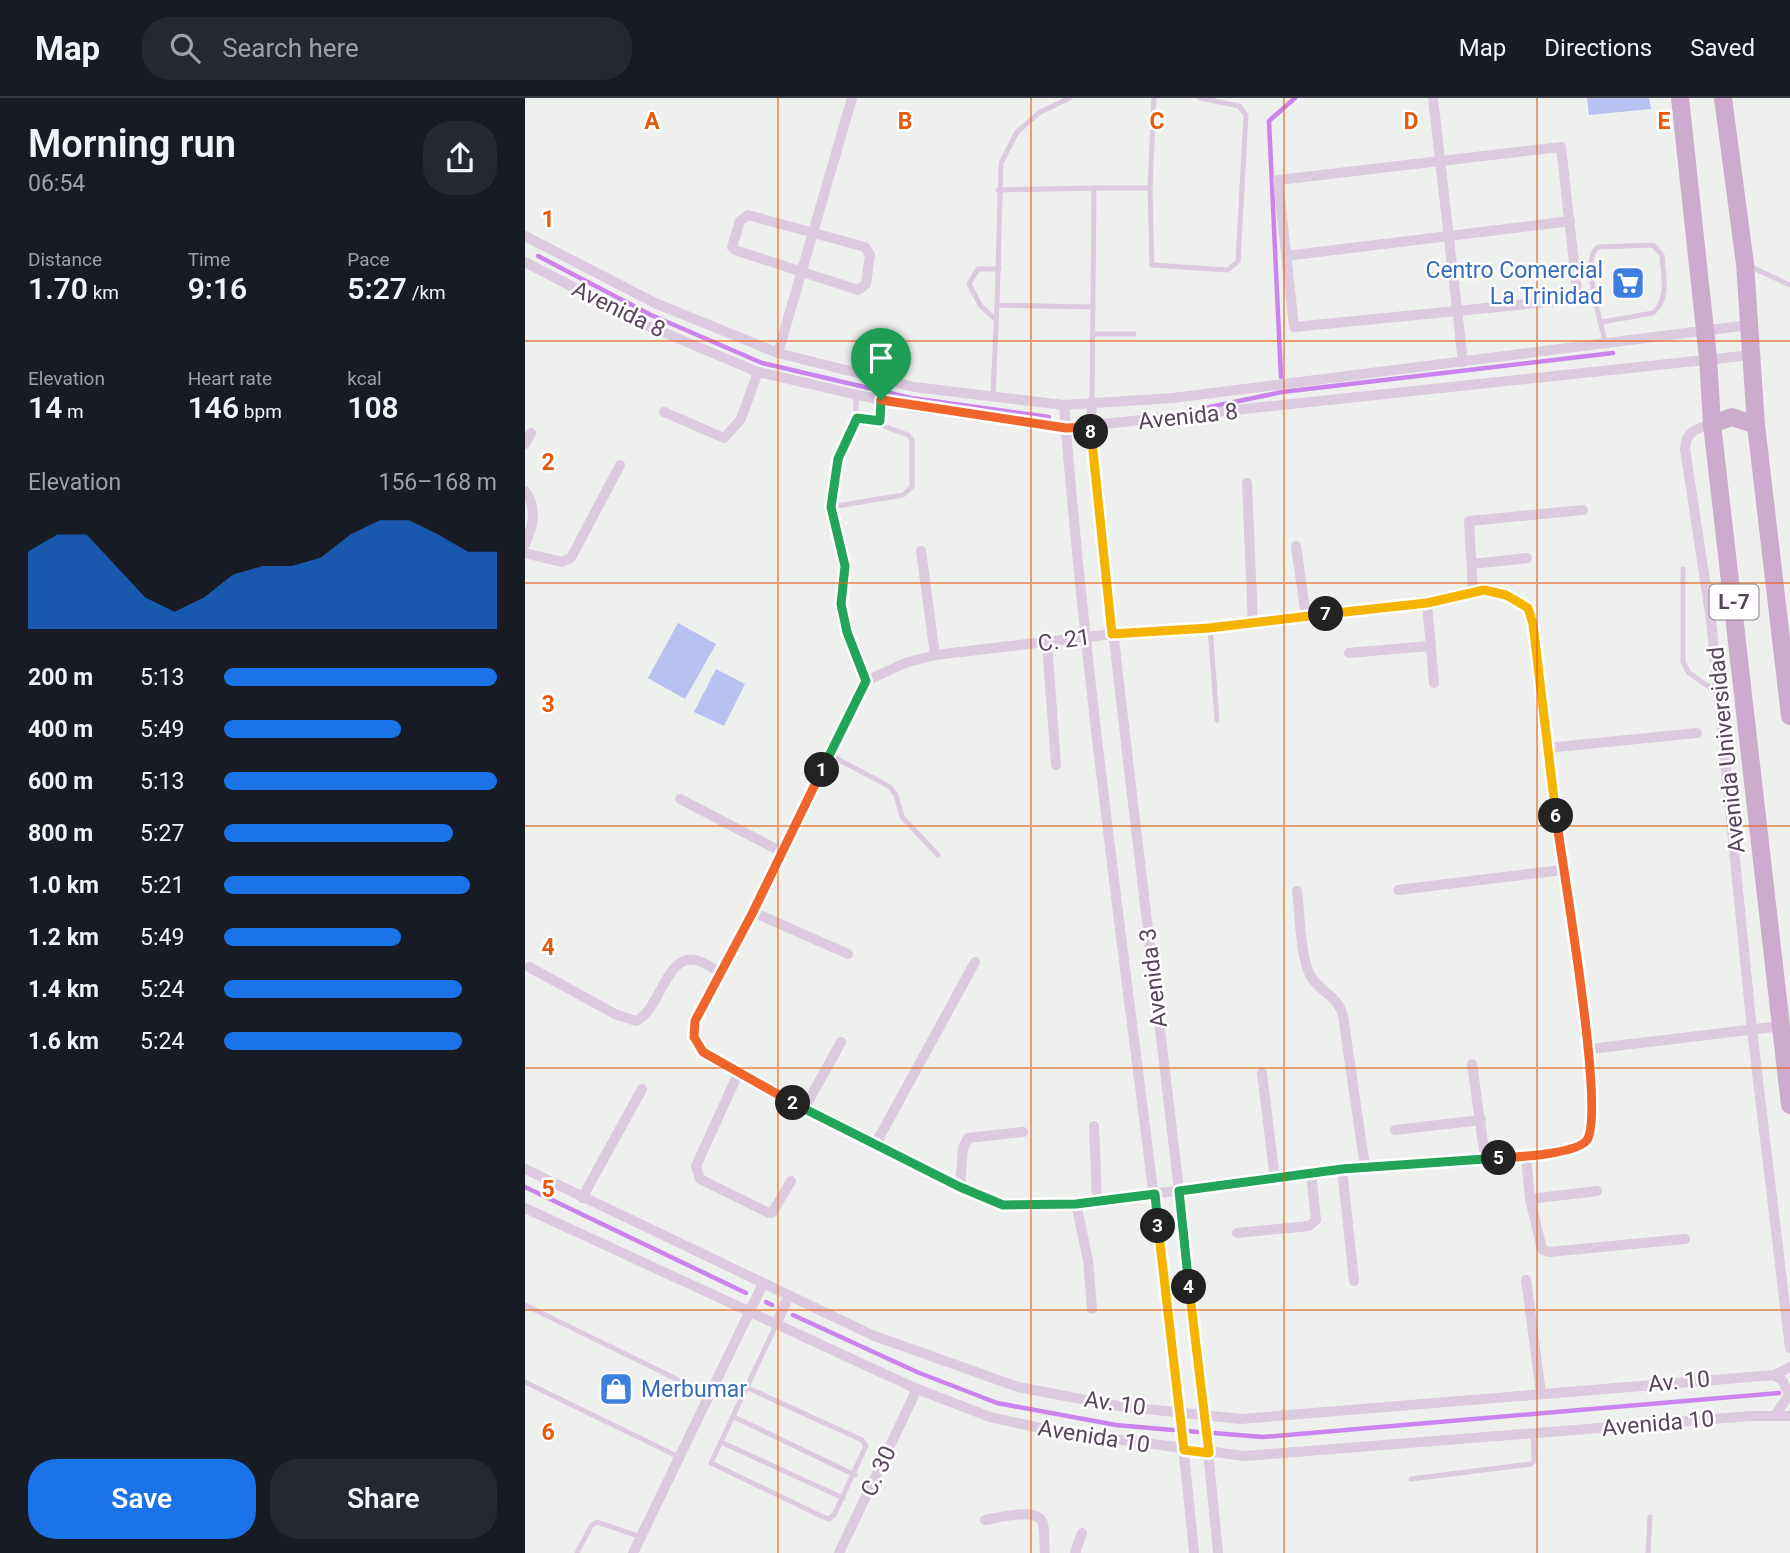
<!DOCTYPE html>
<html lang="en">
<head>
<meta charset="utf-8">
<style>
	:root { --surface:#171b24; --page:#242831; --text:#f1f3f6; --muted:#9ea1a6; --line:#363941; --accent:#1a73e8 }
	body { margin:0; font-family:Roboto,sans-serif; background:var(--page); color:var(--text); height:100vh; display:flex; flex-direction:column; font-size:26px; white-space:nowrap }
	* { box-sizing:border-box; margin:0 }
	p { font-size:23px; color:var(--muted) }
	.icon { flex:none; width:38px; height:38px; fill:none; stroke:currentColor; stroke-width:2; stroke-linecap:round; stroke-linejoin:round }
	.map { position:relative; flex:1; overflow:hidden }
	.drawer { display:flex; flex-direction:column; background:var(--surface); width:525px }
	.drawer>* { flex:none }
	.pin { position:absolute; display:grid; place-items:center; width:60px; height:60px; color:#fff; margin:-72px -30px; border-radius:50% 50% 50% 0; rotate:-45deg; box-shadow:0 0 7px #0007 }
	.pin .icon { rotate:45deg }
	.km { position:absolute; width:35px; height:35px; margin:-18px; border-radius:50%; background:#222; color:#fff; font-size:19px; line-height:35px; text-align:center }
	.round { display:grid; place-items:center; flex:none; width:74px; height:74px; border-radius:28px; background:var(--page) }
	.head { display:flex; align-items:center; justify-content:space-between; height:119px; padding:0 28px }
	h1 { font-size:38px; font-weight:600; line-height:52px }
	.stats { display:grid; grid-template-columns:repeat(3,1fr); gap:10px; height:119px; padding:7px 28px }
	.stats div { display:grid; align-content:center }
	.stats b { font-size:30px; font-weight:600 }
	.stats small { font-size:19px; font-weight:400 }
	.stats p { font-size:19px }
	.chart { height:196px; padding:14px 28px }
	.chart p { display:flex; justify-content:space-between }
	.chart svg { width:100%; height:126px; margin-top:7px; fill:var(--accent); opacity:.7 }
	.primary-button { display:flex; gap:14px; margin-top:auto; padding:14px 28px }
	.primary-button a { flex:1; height:80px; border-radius:28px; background:var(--accent); color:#fff; font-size:28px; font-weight:600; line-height:80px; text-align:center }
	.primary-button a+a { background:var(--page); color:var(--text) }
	ul { padding:0 28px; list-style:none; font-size:23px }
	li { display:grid; grid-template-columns:112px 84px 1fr; align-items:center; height:52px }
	li i { height:18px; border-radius:9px; background:var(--accent) }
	header { display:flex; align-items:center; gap:42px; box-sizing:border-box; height:98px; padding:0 35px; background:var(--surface); border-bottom:2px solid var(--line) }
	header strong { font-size:33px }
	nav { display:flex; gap:38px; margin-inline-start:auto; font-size:24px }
	.search { width:490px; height:63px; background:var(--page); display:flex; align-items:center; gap:18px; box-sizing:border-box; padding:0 24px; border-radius:28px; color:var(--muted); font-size:26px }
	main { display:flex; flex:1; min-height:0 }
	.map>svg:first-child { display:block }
	.green { fill:#b8c1f0 }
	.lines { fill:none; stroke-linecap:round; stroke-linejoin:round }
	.stream { stroke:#cb84ee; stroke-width:4.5 }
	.service { stroke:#dccade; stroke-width:5 }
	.minor { stroke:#dccade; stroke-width:10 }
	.primary { stroke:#ccabcd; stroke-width:18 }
	.split-1-casing { stroke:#fff; stroke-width:14 }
	.split-2-casing { stroke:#fff; stroke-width:14 }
	.split-3-casing { stroke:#fff; stroke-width:14 }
	.split-4-casing { stroke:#fff; stroke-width:14 }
	.split-5-casing { stroke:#fff; stroke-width:14 }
	.split-6-casing { stroke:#fff; stroke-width:14 }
	.split-7-casing { stroke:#fff; stroke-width:14 }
	.split-8-casing { stroke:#fff; stroke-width:14 }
	.split-9-casing { stroke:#fff; stroke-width:14 }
	.split-1 { stroke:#22a559; stroke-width:9 }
	.split-2 { stroke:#f0652b; stroke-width:9 }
	.split-3 { stroke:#22a559; stroke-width:9 }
	.split-4 { stroke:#f5b400; stroke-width:9 }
	.split-5 { stroke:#22a559; stroke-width:9 }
	.split-6 { stroke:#f0652b; stroke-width:9 }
	.split-7 { stroke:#f5b400; stroke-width:9 }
	.split-8 { stroke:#f5b400; stroke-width:9 }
	.split-9 { stroke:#f0652b; stroke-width:9 }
	.grid { fill:none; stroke:#e8590c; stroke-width:2; stroke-opacity:0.55 }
	.labels { text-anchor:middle; stroke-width:5; stroke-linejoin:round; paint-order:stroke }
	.shield { fill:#fff; stroke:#8b7d8c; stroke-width:2 }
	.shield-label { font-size:21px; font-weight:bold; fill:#59455b }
	.shop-label { font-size:23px; fill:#366cbe; stroke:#fff; text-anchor:end }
	.street-label { font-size:23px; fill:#59455b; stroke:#fff }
	.grid-label { font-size:23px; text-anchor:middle; font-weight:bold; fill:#e8590c; stroke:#fff; stroke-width:5; stroke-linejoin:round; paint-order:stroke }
</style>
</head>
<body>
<header>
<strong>Map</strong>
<div class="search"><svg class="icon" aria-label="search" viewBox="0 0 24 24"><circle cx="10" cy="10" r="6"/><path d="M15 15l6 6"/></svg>Search here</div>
<nav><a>Map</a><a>Directions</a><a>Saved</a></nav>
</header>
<main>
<section class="drawer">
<div class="head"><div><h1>Morning run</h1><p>06:54</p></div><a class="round"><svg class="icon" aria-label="share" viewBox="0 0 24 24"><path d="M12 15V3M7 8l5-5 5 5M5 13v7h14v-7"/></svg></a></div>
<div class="stats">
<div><p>Distance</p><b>1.70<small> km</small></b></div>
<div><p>Time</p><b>9:16</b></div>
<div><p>Pace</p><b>5:27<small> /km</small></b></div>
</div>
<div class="stats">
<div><p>Elevation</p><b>14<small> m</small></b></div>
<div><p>Heart rate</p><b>146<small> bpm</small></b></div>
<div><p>kcal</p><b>108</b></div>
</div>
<div class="chart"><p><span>Elevation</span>156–168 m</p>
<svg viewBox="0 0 160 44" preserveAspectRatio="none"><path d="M0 44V17L10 11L20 11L30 22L40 33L50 38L60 33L70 25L80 22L90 22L100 19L110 11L120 6L130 6L140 11L150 17L160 17V44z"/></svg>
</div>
<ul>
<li><b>200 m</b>5:13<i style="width:100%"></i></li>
<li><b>400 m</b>5:49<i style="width:65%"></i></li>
<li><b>600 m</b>5:13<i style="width:100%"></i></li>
<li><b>800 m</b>5:27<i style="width:84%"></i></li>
<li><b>1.0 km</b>5:21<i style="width:90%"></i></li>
<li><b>1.2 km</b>5:49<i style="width:65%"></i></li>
<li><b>1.4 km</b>5:24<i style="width:87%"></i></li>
<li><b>1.6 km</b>5:24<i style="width:87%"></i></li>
</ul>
<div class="primary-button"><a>Save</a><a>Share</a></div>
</section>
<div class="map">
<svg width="1265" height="1455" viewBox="0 0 1265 1455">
	<rect width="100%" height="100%" fill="#eef0ed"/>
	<!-- green -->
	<g class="green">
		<polygon points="1062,0 1124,0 1126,11 1064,17"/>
		<polygon points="153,525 191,546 160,601 123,580"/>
		<polygon points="191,571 220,586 199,628 169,614"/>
	</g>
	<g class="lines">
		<!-- stream -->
		<g class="stream">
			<polyline points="13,158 126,217 237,265 386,300 524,319"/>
			<polyline points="756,279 744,23 770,0"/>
			<polyline points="680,310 757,294 1088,255"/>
			<polyline points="0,1089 221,1195"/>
			<polyline points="241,1204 247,1207"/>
			<polyline points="268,1217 392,1274 472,1305 591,1327 648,1332"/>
			<polyline points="664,1333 672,1334"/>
			<polyline points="688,1335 738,1339 1254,1295"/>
		</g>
		<!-- service -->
		<g class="service">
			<polyline points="545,0 515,14 492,34 476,65 472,207 568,209"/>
			<polyline points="569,90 625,90 629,0"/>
			<polyline points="625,90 627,167 703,172 713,163 721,17 714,8 675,0"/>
			<polyline points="473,92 569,90 567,303"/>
			<polyline points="1224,168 1265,187"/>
			<polyline points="471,222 455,207 444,186 453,171 474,171"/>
			<path d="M1077,224L1128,215C1145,201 1138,176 1137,157L1128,147L1073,149C1055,161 1077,225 1080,245"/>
			<polyline points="567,236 609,236"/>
			<polyline points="331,297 331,324 313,361 306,409 320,468 316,506 322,534 341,583"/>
			<polyline points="468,298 472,207"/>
			<polyline points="332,320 355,323"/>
			<polyline points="306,409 378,397 387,389 387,342 383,337 356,327 356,302"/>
			<polyline points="1158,471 1158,564 1164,575 1193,595"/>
			<polyline points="685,530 692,622"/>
			<polyline points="305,657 365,689 371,697 377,719 413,757"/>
			<polyline points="0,1207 184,1297"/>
			<polyline points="0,1284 154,1359"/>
			<polyline points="223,1290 337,1342 341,1348 309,1417 304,1421 298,1419 186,1365 251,1227"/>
			<polyline points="209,1319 330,1377"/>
			<polyline points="196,1344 318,1400"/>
			<polyline points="886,1381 1006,1366 1009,1363 1008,1335"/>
			<polyline points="52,1455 66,1428 72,1424 116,1439"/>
			<polyline points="1123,1455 1125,1419"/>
		</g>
		<!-- minor -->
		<g class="minor">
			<polyline points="908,0 938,264"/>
			<polygon points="1036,49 1053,201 769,229 753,82"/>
			<polygon points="223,117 340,149 345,157 341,186 333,192 210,152 207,149 215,123"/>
			<polyline points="0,138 130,205 253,255 389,289 539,307 648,300 1224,227"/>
			<polyline points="761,158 1045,123"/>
			<polyline points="0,164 121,227 233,274 385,309 541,330 1227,257"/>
			<polyline points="253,255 327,0"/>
			<path d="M567,304L566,329C604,705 657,1079 693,1455"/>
			<path d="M539,307C569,691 632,1072 669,1455"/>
			<polyline points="139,314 199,340 216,321 233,274"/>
			<path d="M1187,326C1171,331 1161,333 1160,351L1186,522L1227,932L1265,1250"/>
			<polyline points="0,346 6,335"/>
			<polyline points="722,385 728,526"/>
			<path d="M0,393C13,411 8,427 0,446"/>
			<polyline points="771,448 781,519"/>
			<polyline points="396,453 410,557"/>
			<polyline points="0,455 37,464 46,460 95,367"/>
			<polyline points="947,466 1002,460"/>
			<polygon points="959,492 981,497 1003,510 1008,526 1037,772 1065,951 1066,1028 1063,1041 1056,1048 1001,1059 817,1071 551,1106 478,1107 435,1089 279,1011 178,954 169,939 170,923 228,814 341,583 380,565 410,557 587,536 685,530 902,505"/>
			<polyline points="948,493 944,423 1058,412"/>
			<polyline points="902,505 909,585"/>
			<polyline points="522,546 531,667"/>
			<polyline points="824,555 904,548"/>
			<polyline points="1022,650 1172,635"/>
			<polyline points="155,701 257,754"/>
			<polyline points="873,792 1037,772"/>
			<path d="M772,793C775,815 775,863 787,880C798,896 813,898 818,918L840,1069"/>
			<polyline points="228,814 323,856"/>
			<path d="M4,869L90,916L111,923C136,911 141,855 171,862C179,864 189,871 197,875"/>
			<polyline points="1065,951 1256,928"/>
			<polyline points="947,966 960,1060"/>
			<polyline points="737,975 750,1081"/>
			<polyline points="213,976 171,1068 175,1081 244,1115 247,1115 266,1083"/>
			<polyline points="279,1011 316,944"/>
			<polyline points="569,1028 572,1102"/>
			<polyline points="870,1032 956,1022"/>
			<polyline points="350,1047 450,864"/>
			<polyline points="1001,1059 1005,1101 1017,1151 1024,1154 1160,1141"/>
			<polyline points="0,1071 347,1237 493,1289 593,1308 716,1321 1249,1277 1265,1269"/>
			<polyline points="817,1071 829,1183"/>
			<polyline points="435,1089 438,1050 443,1040 498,1034"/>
			<polyline points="57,1100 117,991"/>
			<polyline points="1005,1101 1072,1093"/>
			<polyline points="551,1106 563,1162 567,1211"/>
			<polyline points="0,1110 392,1291 465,1319 534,1334 720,1358 1226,1318 1265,1318"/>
			<polyline points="712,1135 784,1128 791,1122 786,1075"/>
			<polyline points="1001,1182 1016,1295"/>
			<polyline points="251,1227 264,1197"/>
			<polyline points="1249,1277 1257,1282 1264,1297 1251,1316"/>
			<path d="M460,1422C474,1420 514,1408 518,1426C520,1435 519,1446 520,1455"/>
			<polyline points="108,1455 238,1186"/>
			<polyline points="314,1455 392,1291"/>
			<polyline points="550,1455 557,1435"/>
		</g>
		<!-- primary -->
		<g class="primary">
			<polyline points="1155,0 1183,260 1187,326 1265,1007"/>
			<polyline points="1198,0 1220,166 1231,327 1265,618"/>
			<polyline points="1187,326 1207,319 1231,327"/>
		</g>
	</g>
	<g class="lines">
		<defs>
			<polyline id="split-1" points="297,672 341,583 322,534 316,506 320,468 306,409 313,361 332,320 355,323 356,302"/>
			<polyline id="split-2" points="268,1005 178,954 169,939 170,923 228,814 297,672"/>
			<polyline id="split-3" points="268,1005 435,1089 478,1107 551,1106 630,1096 633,1128"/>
			<polyline id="split-4" points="633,1128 659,1352 684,1355 664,1189"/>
			<polyline id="split-5" points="664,1189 654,1093 817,1071 974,1060"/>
			<path id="split-6" d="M974,1060C992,1059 1052,1056 1062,1042C1081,1014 1037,767 1031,718"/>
			<polyline id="split-7" points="801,516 902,505 959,492 981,497 1003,510 1008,526 1031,718"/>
			<polyline id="split-8" points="566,334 587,536 684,530 801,516"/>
			<polyline id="split-9" points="356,302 541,330 566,329 566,334"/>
		</defs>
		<!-- split-1 casing -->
		<use href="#split-1" class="split-1-casing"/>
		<!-- split-2 casing -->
		<use href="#split-2" class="split-2-casing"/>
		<!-- split-3 casing -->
		<use href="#split-3" class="split-3-casing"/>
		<!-- split-4 casing -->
		<use href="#split-4" class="split-4-casing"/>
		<!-- split-5 casing -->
		<use href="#split-5" class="split-5-casing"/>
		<!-- split-6 casing -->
		<use href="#split-6" class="split-6-casing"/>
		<!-- split-7 casing -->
		<use href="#split-7" class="split-7-casing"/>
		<!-- split-8 casing -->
		<use href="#split-8" class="split-8-casing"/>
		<!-- split-9 casing -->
		<use href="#split-9" class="split-9-casing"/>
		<!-- split-1 -->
		<use href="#split-1" class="split-1"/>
		<!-- split-2 -->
		<use href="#split-2" class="split-2"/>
		<!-- split-3 -->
		<use href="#split-3" class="split-3"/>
		<!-- split-4 -->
		<use href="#split-4" class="split-4"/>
		<!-- split-5 -->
		<use href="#split-5" class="split-5"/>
		<!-- split-6 -->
		<use href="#split-6" class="split-6"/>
		<!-- split-7 -->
		<use href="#split-7" class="split-7"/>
		<!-- split-8 -->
		<use href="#split-8" class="split-8"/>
		<!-- split-9 -->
		<use href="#split-9" class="split-9"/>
	</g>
	<!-- grid -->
	<path class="grid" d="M253,0V1455M506,0V1455M759,0V1455M1012,0V1455M0,243H1265M0,485H1265M0,728H1265M0,970H1265M0,1212H1265"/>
	<!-- icons -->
	<defs>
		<symbol id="supermarket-square" viewBox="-11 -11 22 22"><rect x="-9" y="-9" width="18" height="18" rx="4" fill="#3f7fe0" stroke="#fff"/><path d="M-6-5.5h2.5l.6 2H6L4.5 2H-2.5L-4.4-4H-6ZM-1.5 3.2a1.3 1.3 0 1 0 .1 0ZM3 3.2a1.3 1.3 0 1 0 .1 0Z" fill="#fff"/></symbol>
		<symbol id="shop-square" viewBox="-11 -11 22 22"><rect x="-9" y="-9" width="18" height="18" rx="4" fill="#3f7fe0" stroke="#fff"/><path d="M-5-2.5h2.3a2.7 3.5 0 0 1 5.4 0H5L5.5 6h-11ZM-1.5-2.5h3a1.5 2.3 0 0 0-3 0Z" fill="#fff"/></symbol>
	</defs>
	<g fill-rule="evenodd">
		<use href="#supermarket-square" x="1084" y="166" width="38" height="38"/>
		<use href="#shop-square" x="72" y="1272" width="38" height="38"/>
	</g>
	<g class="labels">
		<!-- shield labels -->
		<rect class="shield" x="1184.5" y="486.5" width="49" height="35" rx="5"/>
		<g class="shield-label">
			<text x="1209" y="511">L-7</text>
		</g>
		<!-- shop labels -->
		<g class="shop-label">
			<text x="1078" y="180">Centro Comercial<tspan x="1078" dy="26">La Trinidad</tspan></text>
			<text x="116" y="1299" text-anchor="start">Merbumar</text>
		</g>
		<!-- street labels -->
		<g class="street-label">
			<text transform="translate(94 211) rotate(26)" y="8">Avenida 8</text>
			<text transform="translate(663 318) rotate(-6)" y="8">Avenida 8</text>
			<text transform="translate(539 542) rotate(-8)" y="8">C. 21</text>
			<text transform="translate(1201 652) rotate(-96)" y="8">Avenida Universidad</text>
			<text transform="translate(628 880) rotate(-97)" y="8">Avenida 3</text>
			<text transform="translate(1154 1283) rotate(-5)" y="8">Av. 10</text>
			<text transform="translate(590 1305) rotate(8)" y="8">Av. 10</text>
			<text transform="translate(1133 1325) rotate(-5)" y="8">Avenida 10</text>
			<text transform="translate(569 1338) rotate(9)" y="8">Avenida 10</text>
			<text transform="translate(353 1373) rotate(-65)" y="8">C. 30</text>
		</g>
	</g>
	<g class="grid-label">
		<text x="127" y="31">A</text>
		<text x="380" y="31">B</text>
		<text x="632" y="31">C</text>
		<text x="886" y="31">D</text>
		<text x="1139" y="31">E</text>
		<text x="23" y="129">1</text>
		<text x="23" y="372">2</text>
		<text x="23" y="614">3</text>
		<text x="23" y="857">4</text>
		<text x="23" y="1099">5</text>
		<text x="23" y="1342">6</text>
	</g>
</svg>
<div class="pin" style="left:356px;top:302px;background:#1e9e55"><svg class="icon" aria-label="arrive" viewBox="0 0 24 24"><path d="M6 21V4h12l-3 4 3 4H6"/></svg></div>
<b class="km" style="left:297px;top:672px">1</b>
<b class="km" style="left:268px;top:1005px">2</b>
<b class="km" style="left:633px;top:1128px">3</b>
<b class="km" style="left:664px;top:1189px">4</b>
<b class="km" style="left:974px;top:1060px">5</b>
<b class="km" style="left:1031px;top:718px">6</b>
<b class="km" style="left:801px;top:516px">7</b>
<b class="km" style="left:566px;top:334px">8</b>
</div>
</main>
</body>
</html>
